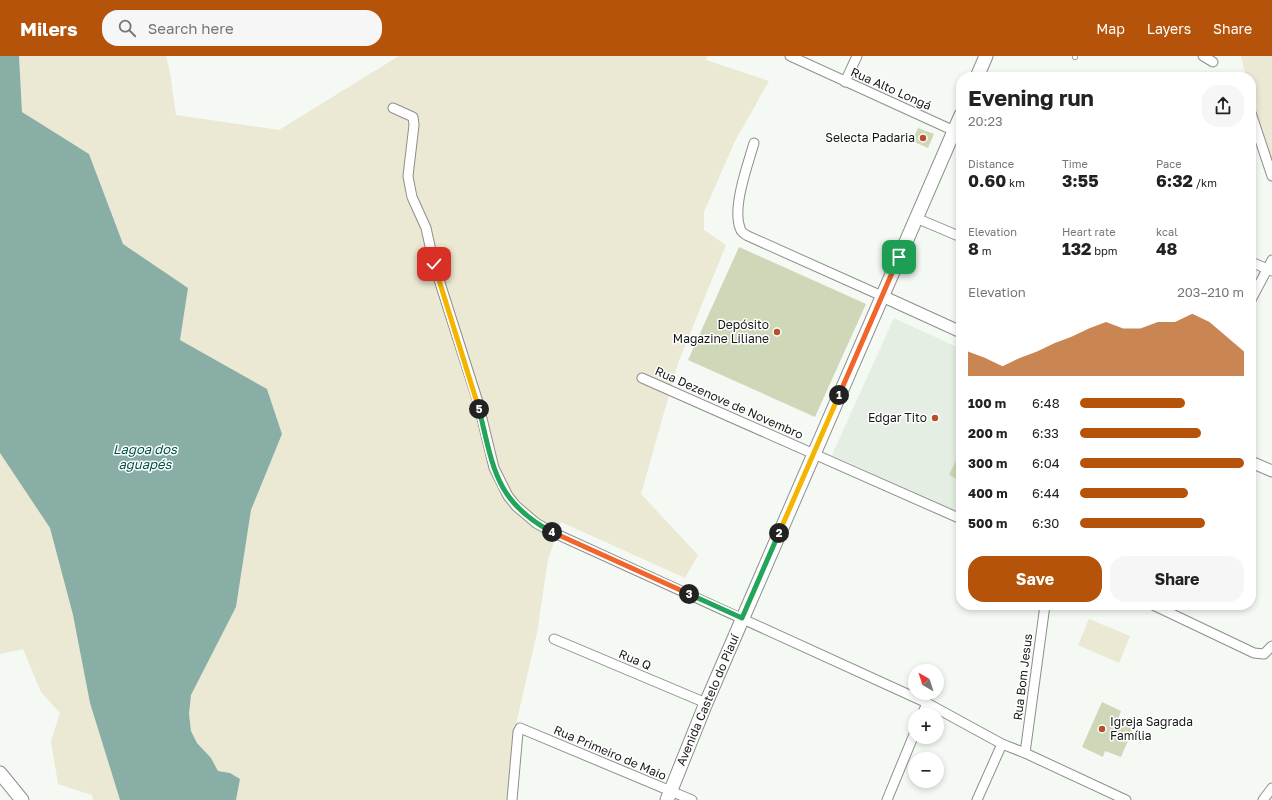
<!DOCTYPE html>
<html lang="en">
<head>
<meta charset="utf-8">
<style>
	:root { --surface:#fff; --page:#f6f6f6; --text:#222; --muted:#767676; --accent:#b45309 }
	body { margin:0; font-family:"Golos Text",sans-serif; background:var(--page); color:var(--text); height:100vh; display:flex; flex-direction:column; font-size:15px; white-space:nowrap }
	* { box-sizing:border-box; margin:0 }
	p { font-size:13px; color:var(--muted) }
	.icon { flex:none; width:22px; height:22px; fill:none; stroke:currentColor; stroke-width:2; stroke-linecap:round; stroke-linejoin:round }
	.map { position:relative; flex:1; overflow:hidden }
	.side { position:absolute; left:956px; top:16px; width:300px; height:538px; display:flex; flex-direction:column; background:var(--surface); border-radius:16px; box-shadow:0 2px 6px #0003 }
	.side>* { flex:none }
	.needle { width:26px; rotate:321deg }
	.controls { position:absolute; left:908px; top:608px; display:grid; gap:8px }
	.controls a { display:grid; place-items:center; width:36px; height:36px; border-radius:50%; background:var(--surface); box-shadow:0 2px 6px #0003; font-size:20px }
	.pin { position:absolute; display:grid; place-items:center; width:34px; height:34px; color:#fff; margin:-17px; border-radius:8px; box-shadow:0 2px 6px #0006 }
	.km { position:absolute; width:20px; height:20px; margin:-10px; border-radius:50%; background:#222; color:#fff; font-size:11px; line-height:20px; text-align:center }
	.round { display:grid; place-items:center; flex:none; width:42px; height:42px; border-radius:16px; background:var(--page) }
	.head { display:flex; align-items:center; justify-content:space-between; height:68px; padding:0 12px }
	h1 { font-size:22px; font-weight:700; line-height:30px }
	.metrics { display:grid; grid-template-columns:repeat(3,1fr); gap:6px; height:68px; padding:4px 12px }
	.metrics div { display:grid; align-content:center }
	.metrics b { font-size:17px; font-weight:700 }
	.metrics small { font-size:11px; font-weight:400 }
	.metrics p { font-size:11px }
	.chart { height:112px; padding:8px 12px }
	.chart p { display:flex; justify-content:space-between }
	.chart svg { width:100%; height:72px; margin-top:4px; fill:var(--accent); opacity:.7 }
	.button { display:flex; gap:8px; margin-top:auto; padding:8px 12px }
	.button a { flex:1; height:46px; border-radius:16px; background:var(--accent); color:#fff; font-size:16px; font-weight:700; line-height:46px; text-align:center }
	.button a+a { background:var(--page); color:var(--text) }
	ul { padding:0 12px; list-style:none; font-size:13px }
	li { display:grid; grid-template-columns:64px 48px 1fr; align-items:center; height:30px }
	li i { height:10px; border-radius:5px; background:var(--accent) }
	header { display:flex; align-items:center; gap:24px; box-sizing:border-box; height:56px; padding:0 20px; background:var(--accent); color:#fff }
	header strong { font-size:19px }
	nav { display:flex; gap:22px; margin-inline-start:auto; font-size:14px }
	.search { width:280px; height:36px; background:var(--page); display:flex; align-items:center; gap:10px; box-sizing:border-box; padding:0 14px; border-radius:16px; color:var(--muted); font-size:15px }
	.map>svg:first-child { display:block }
	.built { fill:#e4eee2 }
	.green { fill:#ebe8d3 }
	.water { fill:#88aea5 }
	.building { fill:#ced7b8 }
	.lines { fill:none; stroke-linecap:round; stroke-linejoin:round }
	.service-casing { stroke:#8c908b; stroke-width:6 }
	.minor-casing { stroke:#8c908b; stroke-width:11 }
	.tertiary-casing { stroke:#8c908b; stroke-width:13 }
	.secondary-casing { stroke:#8c908b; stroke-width:15 }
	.service { stroke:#fff; stroke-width:4.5 }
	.minor { stroke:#fff; stroke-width:9 }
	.tertiary { stroke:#fff; stroke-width:11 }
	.secondary { stroke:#fff; stroke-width:13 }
	.split-1-casing { stroke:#fff; stroke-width:8 }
	.split-2-casing { stroke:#fff; stroke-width:8 }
	.split-3-casing { stroke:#fff; stroke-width:8 }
	.split-4-casing { stroke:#fff; stroke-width:8 }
	.split-5-casing { stroke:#fff; stroke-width:8 }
	.split-6-casing { stroke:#fff; stroke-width:8 }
	.split-1 { stroke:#f0652b; stroke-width:5 }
	.split-2 { stroke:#f5b400; stroke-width:5 }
	.split-3 { stroke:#22a559; stroke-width:5 }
	.split-4 { stroke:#f0652b; stroke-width:5 }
	.split-5 { stroke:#22a559; stroke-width:5 }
	.split-6 { stroke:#f5b400; stroke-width:5 }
	.poi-dot { fill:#b74f28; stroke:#fff; stroke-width:1.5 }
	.labels { text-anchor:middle; stroke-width:3; stroke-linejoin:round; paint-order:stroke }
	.street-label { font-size:12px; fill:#161816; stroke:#fff }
	.poi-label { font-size:12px; fill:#161816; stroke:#fff; text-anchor:end }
	.water-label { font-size:13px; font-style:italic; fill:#015448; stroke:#fff }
</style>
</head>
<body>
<header>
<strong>Milers</strong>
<div class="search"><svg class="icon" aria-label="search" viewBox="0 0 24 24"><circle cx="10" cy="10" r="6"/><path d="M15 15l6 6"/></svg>Search here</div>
<nav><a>Map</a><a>Layers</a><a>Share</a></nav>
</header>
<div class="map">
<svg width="1272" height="744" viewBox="0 0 1272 744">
	<rect width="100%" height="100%" fill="#f4f9f3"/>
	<!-- built -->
	<polygon class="built" points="894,262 961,293 961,462 930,449 932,444 832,399"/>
	<!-- green -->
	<g class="green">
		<polygon points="19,0 166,0 170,17 176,59 279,74 399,0 708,0 706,4 769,25 734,87 704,156 704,174 726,189 678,307 641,438 698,499 685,522 561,466 548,503 537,577 516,668 511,744 236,744 240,723 230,717 218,715 211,702 197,687 191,675 189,658 191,639 236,551 251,454 282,378 267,333 180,284 188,232 123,188 89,98 22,56"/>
		<polygon points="1241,0 1272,0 1272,106 1257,65 1251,41 1251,21 1246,21"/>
		<polygon points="0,397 50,472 73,559 90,647 120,744 93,744 92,739 58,728 51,685 60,657 41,636 23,593 0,598"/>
		<polygon points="1089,563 1130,580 1119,607 1078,589"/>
	</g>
	<!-- water -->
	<polygon class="water" points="0,0 19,0 22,56 89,98 123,188 188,232 180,284 267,333 282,378 251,454 236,551 191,639 189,658 191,675 197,687 211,702 218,715 230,717 240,723 236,744 120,744 90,647 73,559 50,472 0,397"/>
	<!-- building -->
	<g class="building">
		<polygon points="918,72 934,78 928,92 912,85"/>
		<polygon points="739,191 866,248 815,361 688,304"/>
		<polygon points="961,394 961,425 949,419"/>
		<polygon points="1102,646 1121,655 1117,666 1133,673 1121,701 1105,695 1103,701 1082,691"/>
	</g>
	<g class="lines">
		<defs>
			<polyline id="service" points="1075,1 1075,0"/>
			<g id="minor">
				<polyline points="790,0 961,78"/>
				<polyline points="1203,0 1213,6"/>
				<polyline points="845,26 857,0"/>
				<polyline points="393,52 413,61 414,69 408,120 410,131 412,141 426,172 434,208 478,346 494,412 508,440 516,450 536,467 552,476 927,647 1002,688 1025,697 1126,744"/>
				<polyline points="1251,57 1272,120"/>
				<path d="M754,87C748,108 732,151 740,172C741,176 744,178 748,180L882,240"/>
				<polyline points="916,162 961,181"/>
				<polyline points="1251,206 1272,215"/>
				<polyline points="1251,244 1272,204"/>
				<polyline points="642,322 961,463"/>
				<polyline points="1153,549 1254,597 1264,598 1272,590"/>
				<polyline points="554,583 706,647"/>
				<polyline points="922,659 927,647"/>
				<polyline points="1025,697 1045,549"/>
				<polyline points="512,744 518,676 520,672 692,744"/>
				<polyline points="887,744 915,676"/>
				<polyline points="977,744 1002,688"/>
				<polyline points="1263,744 1272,732"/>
			</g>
			<g id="tertiary">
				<polyline points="882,240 961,276"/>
				<polyline points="1251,406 1272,415"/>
			</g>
			<g id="secondary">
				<polyline points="977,21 986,0"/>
				<polyline points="0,717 22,744"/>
				<polyline points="667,744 706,647 961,59"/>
			</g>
		</defs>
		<!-- service casing -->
		<use href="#service" class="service-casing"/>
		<!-- minor casing -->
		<use href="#minor" class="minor-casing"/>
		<!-- tertiary casing -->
		<use href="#tertiary" class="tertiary-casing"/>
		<!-- secondary casing -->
		<use href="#secondary" class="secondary-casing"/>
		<!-- service -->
		<use href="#service" class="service"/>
		<!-- minor -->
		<use href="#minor" class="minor"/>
		<!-- tertiary -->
		<use href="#tertiary" class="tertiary"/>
		<!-- secondary -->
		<use href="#secondary" class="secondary"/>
	</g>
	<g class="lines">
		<defs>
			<polyline id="split-1" points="839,339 899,201"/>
			<polyline id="split-2" points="779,477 839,339"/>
			<polyline id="split-3" points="689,538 742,562 779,477"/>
			<polyline id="split-4" points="552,476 689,538"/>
			<path id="split-5" d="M479,353C493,410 495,446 552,476"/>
			<polyline id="split-6" points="434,208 479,353"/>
		</defs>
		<!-- split-1 casing -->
		<use href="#split-1" class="split-1-casing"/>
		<!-- split-2 casing -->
		<use href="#split-2" class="split-2-casing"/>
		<!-- split-3 casing -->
		<use href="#split-3" class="split-3-casing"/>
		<!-- split-4 casing -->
		<use href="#split-4" class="split-4-casing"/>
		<!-- split-5 casing -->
		<use href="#split-5" class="split-5-casing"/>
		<!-- split-6 casing -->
		<use href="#split-6" class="split-6-casing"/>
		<!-- split-1 -->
		<use href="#split-1" class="split-1"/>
		<!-- split-2 -->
		<use href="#split-2" class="split-2"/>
		<!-- split-3 -->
		<use href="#split-3" class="split-3"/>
		<!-- split-4 -->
		<use href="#split-4" class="split-4"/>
		<!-- split-5 -->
		<use href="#split-5" class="split-5"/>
		<!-- split-6 -->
		<use href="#split-6" class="split-6"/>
	</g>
	<!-- markers -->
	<g class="poi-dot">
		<circle cx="923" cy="82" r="4"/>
		<circle cx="777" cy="276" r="4"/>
		<circle cx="935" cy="362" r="4"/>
		<circle cx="1102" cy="673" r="4"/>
	</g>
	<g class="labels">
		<!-- street labels -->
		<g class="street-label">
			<text transform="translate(891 33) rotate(24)" y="4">Rua Alto Longá</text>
			<text transform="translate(729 347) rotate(24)" y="4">Rua Dezenove de Novembro</text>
			<text transform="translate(635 604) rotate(23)" y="4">Rua Q</text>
			<text transform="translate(1023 621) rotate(-83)" y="4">Rua Bom Jesus</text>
			<text transform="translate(708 644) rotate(-67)" y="4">Avenida Castelo do Piauí</text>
			<text transform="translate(610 697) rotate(23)" y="4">Rua Primeiro de Maio</text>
		</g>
		<!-- poi labels -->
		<g class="poi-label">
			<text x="915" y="86">Selecta Padaria</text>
			<text x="769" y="273">Depósito<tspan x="769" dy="14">Magazine Liliane</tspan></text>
			<text x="927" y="366">Edgar Tito</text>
			<text x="1110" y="670" text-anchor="start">Igreja Sagrada<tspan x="1110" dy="14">Família</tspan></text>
		</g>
		<!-- water labels -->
		<g class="water-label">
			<text x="145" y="398">Lagoa dos<tspan x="145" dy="15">aguapés</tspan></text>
		</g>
	</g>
</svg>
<div class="controls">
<a><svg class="needle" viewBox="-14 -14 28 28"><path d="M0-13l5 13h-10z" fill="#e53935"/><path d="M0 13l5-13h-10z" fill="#767676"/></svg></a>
<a>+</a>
<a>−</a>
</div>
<div class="pin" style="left:899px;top:201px;background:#1e9e55"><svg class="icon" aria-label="arrive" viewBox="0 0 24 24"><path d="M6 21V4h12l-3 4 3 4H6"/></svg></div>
<div class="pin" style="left:434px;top:208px;background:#d93025"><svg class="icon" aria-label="check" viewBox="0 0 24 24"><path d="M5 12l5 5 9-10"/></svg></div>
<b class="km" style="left:839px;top:339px">1</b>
<b class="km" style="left:779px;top:477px">2</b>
<b class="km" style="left:689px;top:538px">3</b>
<b class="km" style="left:552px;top:476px">4</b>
<b class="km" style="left:479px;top:353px">5</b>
<section class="side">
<div class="head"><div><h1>Evening run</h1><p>20:23</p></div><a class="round"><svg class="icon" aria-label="share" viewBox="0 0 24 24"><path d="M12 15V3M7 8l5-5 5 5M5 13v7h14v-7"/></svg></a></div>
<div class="metrics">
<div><p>Distance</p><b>0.60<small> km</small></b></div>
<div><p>Time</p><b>3:55</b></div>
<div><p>Pace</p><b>6:32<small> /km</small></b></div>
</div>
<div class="metrics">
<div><p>Elevation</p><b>8<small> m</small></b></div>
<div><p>Heart rate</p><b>132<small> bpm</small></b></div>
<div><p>kcal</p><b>48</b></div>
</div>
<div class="chart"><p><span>Elevation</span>203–210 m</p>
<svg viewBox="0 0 160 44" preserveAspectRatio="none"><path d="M0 44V29L10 33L20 38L30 33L40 29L50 24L60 20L70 15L80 11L90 15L100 15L110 11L120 11L130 6L140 11L150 20L160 29V44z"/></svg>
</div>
<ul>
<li><b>100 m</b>6:48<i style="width:64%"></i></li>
<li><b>200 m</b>6:33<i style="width:74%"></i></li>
<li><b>300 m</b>6:04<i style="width:100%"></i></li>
<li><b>400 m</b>6:44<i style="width:66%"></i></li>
<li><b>500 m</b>6:30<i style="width:76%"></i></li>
</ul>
<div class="button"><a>Save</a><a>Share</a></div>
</section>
</div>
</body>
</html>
